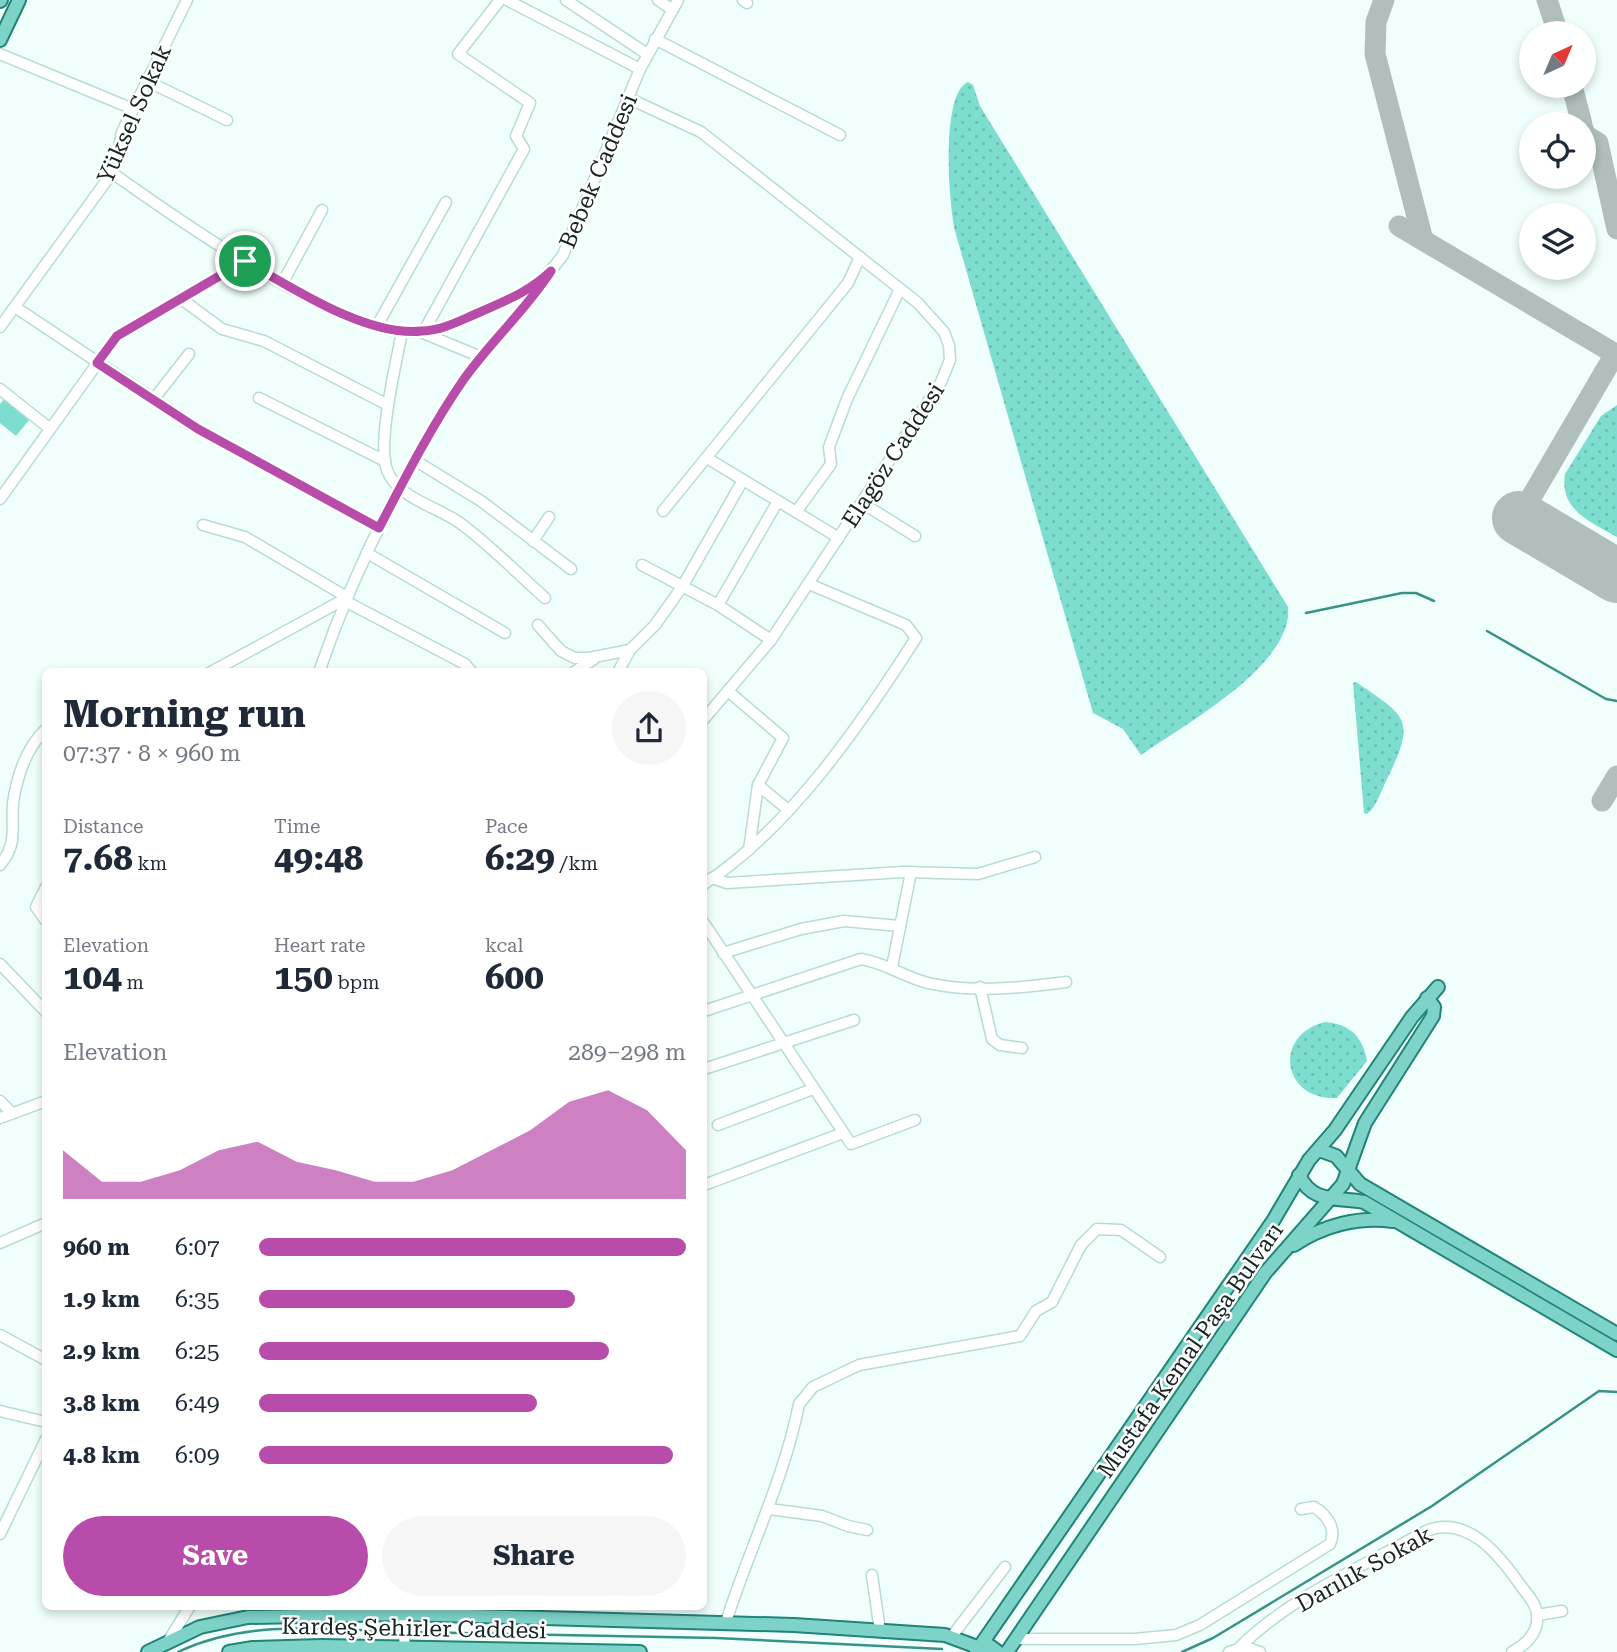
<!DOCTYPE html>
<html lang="en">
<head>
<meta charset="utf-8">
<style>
	:root { --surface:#fff; --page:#f6f6f7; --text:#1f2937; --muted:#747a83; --accent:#b84cab }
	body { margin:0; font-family:"Roboto Serif",serif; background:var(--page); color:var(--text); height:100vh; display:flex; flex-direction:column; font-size:26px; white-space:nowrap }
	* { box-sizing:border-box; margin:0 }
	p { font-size:23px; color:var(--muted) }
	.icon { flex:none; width:38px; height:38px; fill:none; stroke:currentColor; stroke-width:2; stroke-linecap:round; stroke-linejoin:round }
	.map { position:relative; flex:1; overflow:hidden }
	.panel { position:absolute; left:42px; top:668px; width:665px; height:942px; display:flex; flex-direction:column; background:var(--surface); border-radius:10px; box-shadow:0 4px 10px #0003 }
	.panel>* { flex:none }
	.needle { width:46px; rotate:44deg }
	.buttons { position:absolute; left:1519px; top:21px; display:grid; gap:14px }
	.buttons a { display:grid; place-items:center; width:77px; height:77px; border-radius:50%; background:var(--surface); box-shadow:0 4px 10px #0003; font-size:35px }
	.pin { position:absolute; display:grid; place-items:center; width:60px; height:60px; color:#fff; margin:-30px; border:4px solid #fff; border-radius:50%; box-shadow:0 2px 7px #0007 }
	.round { display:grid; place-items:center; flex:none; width:74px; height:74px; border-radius:37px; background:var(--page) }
	.overview { display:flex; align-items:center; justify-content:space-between; height:119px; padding:0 21px }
	h1 { font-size:38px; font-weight:700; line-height:52px }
	.metrics { display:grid; grid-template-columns:repeat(3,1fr); gap:10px; height:119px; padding:7px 21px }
	.metrics div { display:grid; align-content:center }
	.metrics b { font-size:35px; font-weight:700 }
	.metrics small { font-size:19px; font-weight:400 }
	.metrics p { font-size:19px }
	.chart { height:196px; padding:14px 21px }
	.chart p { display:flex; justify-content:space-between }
	.chart svg { width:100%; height:126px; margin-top:7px; fill:var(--accent); opacity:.7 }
	.primary-button { display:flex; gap:14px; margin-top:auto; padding:14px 21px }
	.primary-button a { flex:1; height:80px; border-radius:42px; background:var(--accent); color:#fff; font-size:28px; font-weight:700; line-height:80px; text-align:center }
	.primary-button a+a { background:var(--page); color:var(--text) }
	ul { padding:0 21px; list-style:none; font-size:23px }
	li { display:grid; grid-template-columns:112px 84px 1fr; align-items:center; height:52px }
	li i { height:18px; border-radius:9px; background:var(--accent) }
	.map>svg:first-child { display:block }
	.green { fill:url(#green-dots) }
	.pitch { fill:#7ddecf }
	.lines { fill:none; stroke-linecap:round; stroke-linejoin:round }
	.stream { stroke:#389286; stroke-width:2.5 }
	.taxiway { stroke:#b0bebc; stroke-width:21 }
	.runway { stroke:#b0bebc; stroke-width:54 }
	.minor-casing { stroke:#b6dcd4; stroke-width:13 }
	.major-casing { stroke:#228377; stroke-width:16 }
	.minor { stroke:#fff; stroke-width:10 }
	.major { stroke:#7ed3c9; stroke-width:12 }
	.route-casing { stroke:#fff; stroke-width:14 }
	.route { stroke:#b84cab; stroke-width:9 }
	.labels { text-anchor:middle; stroke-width:5; stroke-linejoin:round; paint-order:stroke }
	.street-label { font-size:23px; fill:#162522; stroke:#fff }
</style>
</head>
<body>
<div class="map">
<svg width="1617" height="1652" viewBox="0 0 1617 1652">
	<defs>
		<pattern id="green-dots" width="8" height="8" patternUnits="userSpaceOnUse" patternTransform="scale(1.75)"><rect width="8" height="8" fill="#7ddecf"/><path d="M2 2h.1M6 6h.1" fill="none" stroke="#6bbeb1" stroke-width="1.8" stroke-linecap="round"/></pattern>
	</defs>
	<rect width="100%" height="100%" fill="#f0fffc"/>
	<!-- green -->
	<g class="green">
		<path d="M968,82L973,85L980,106L1288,607C1294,665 1183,725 1141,755L1123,729L1093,713L955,231C949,205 940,94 968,82Z"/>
		<path d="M1617,405V537C1591,522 1559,510 1565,474L1601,416Z"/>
		<path d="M1356,682C1405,716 1417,718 1388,777C1382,788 1377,807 1367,814L1364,813L1353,683Z"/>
		<path d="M1325,1022C1350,1024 1363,1037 1367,1061L1337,1098C1282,1101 1272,1035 1325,1022Z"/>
	</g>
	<!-- pitch -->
	<polygon class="pitch" points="4,399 29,420 16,436 0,423 0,404"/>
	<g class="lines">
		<!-- stream -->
		<g class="stream">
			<polyline points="1306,613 1402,593 1416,593 1434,601"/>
			<polyline points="1487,631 1606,699 1617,701"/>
			<polyline points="407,1632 716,1638 942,1649"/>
			<path d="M178,1652C246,1619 328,1629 400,1632"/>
			<polyline points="1182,1652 1213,1638 1432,1506 1599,1391 1617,1392"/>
		</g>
		<!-- taxiway -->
		<g class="taxiway">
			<polyline points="1384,0 1376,22 1375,54 1423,240"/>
			<polyline points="1547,0 1558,33"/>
			<polyline points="1572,86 1582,124"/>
			<polyline points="1584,131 1585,135 1598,143 1617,229"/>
			<polyline points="1399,226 1617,355"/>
			<polyline points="1519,518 1615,354"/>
			<polyline points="1602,801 1617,776"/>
		</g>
		<!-- runway -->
		<polyline class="runway" points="1519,518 1617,576"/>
		<defs>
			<g id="minor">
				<polyline points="507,0 640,69"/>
				<polyline points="566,0 647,54"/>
				<polyline points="658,0 671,9"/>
				<polyline points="743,0 747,3"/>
				<polyline points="655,39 840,135"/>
				<polyline points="0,54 133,109"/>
				<polyline points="147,81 227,120"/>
				<polyline points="628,98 701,132 918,303 944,332 949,345 950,360 941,382 771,640 704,719"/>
				<path d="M111,172C174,217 337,332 410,332C439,332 461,320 486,309C518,297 543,284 563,255L640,69L678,0"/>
				<polyline points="283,282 322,210"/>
				<polyline points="180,298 222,329 264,341 388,405"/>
				<polyline points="15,307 198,429 379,528"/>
				<polyline points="377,326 446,202"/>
				<polyline points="0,327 107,180 118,154 122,132 187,0"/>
				<polyline points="424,331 524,149 516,136 530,103 458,54 500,0"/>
				<path d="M402,332C396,363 377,443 387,470C397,498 438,507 460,523C490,545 517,573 545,598"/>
				<polyline points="423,333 481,357"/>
				<polyline points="0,389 49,428"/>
				<polyline points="259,398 385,461"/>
				<polyline points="153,400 189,354"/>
				<polyline points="707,458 839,538"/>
				<polyline points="416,461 481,501 571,569"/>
				<polyline points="0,499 117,336 245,261"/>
				<polyline points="862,503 915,536"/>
				<polyline points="663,511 848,283 860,257"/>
				<polyline points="796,512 831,464 829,447 847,399 900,289"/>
				<polyline points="203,525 245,537 345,596"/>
				<polyline points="533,541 549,517"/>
				<polyline points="367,553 505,633"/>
				<polyline points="642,565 718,605 771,640"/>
				<polyline points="718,605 778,501"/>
				<polyline points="538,625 561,651 575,658 589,658 630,650 655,625 682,587 743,480"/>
				<polyline points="211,672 343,600 465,664 472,672"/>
				<path d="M319,672C354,570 403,472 462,382C486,346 519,318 543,283"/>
				<polyline points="574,672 594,659"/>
				<polyline points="618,672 630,650"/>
				<polyline points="728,691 783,738 758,785 749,850"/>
				<polyline points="758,785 787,809"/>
				<path d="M0,865C18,844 11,828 13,803C17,776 27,747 46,729"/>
				<polyline points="712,878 727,883 903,872 978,874 1035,857"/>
				<path d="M704,884C790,828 861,724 916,638L906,625L809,584"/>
				<polyline points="46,887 36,907 46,921"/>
				<polyline points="704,923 851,1144 915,1120"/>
				<polyline points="723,953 801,929 844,921 900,926"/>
				<polyline points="0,964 46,1012"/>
				<polyline points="892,967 911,872"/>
				<polyline points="980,987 992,1039 1000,1045 1022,1048"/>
				<path d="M704,1011L861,959C886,963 904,977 928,983C971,993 1022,988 1066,982"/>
				<polyline points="704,1069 854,1020"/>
				<polyline points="0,1101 12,1113"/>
				<polyline points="0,1118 46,1101"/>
				<polyline points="718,1125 813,1089"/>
				<polyline points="704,1185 843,1133"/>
				<polyline points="0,1243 46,1223"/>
				<polyline points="0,1335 46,1360"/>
				<polyline points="0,1411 46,1422"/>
				<polyline points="769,1509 822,1516 848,1526 867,1530"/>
				<polyline points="0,1534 46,1439"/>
				<polyline points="872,1575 880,1631"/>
				<polyline points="403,1614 405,1652"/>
				<polyline points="1537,1615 1562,1611"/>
				<path d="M726,1622C749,1549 784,1480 799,1404L813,1387L859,1365L1020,1336L1036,1311L1052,1302L1081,1245L1097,1229L1121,1230L1160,1257"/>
				<polyline points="952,1636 1005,1567"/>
				<path d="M1017,1639H1135L1176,1635L1200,1625L1330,1544C1337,1529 1327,1515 1314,1507L1301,1509"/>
				<polyline points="169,1640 190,1606"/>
				<path d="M1240,1647C1290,1597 1364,1566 1426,1531C1468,1514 1500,1556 1521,1586C1527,1594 1536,1603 1537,1614C1539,1632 1527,1644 1512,1652"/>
				<polyline points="1229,1652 1245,1647 1260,1652"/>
			</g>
			<g id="major">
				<polyline points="0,1 1,0"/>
				<polyline points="0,40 19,0"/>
				<polyline points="1319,1150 1336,1156 1360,1184 1617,1334"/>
				<path d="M1299,1175C1312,1204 1338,1197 1364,1202L1617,1350"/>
				<path d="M1294,1245C1322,1226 1358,1216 1393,1221"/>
				<polyline points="983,1647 990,1646 998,1652"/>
				<polyline points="148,1652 200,1627 248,1617 403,1614 794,1625 945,1635 980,1648"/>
				<polyline points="229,1652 253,1648 322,1646 640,1652"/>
				<polyline points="976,1652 1273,1221 1309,1160 1335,1130 1412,1017 1438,987"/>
				<polyline points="1007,1652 1265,1273 1343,1184 1365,1123 1433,1016 1434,1007 1427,998"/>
			</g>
		</defs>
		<!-- minor casing -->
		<use href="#minor" class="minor-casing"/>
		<!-- major casing -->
		<use href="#major" class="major-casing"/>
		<!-- minor -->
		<use href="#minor" class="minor"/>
		<!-- major -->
		<use href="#major" class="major"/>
	</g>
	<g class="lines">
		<defs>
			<path id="route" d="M245,261C293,288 366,337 422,331C443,330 459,321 478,313C505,301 529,292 551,271C526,310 491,341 464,379C432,425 405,478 379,528L198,429L97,363L117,336Z"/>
		</defs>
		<!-- route casing -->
		<use href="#route" class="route-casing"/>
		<!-- route -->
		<use href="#route" class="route"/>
	</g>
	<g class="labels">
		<!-- street labels -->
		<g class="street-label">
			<text transform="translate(134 114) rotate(-66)" y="8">Yüksel Sokak</text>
			<text transform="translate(598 171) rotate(-67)" y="8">Bebek Caddesi</text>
			<text transform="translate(893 455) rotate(-57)" y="8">Elagöz Caddesi</text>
			<text transform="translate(1190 1350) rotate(-55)" y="8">Mustafa Kemal Paşa Bulvarı</text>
			<text transform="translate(1364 1569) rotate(-29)" y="8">Darılık Sokak</text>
			<text transform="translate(414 1628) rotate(1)" y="8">Kardeş Şehirler Caddesi</text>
		</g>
	</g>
</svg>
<div class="buttons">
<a><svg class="needle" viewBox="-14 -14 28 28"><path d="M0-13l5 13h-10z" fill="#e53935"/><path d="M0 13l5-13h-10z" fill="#747a83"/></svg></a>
<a><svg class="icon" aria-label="locate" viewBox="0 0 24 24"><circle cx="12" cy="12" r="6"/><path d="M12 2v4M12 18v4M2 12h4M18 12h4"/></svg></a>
<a><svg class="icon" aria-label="layers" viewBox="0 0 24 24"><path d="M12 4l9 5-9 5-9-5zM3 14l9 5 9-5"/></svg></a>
</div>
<div class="pin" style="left:245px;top:261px;background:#1e9e55"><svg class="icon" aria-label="arrive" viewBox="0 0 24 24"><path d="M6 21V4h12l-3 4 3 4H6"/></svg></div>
<section class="panel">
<div class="overview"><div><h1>Morning run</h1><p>07:37 · 8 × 960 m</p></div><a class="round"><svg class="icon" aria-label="share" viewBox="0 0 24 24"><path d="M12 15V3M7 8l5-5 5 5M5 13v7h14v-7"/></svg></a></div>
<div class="metrics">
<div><p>Distance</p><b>7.68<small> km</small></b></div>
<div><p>Time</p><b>49:48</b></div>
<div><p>Pace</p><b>6:29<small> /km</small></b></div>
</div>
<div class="metrics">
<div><p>Elevation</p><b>104<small> m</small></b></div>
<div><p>Heart rate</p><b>150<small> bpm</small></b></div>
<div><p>kcal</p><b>600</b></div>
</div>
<div class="chart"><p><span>Elevation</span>289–298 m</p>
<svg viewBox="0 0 160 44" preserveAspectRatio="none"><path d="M0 44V27L10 38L20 38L30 34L40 27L50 24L60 31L70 34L80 38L90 38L100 34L110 27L120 20L130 10L140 6L150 13L160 27V44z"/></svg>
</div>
<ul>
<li><b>960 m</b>6:07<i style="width:100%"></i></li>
<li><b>1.9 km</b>6:35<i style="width:74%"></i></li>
<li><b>2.9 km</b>6:25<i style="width:82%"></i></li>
<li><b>3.8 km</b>6:49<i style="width:65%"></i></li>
<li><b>4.8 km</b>6:09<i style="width:97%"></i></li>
</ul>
<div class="primary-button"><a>Save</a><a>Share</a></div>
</section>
</div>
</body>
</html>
